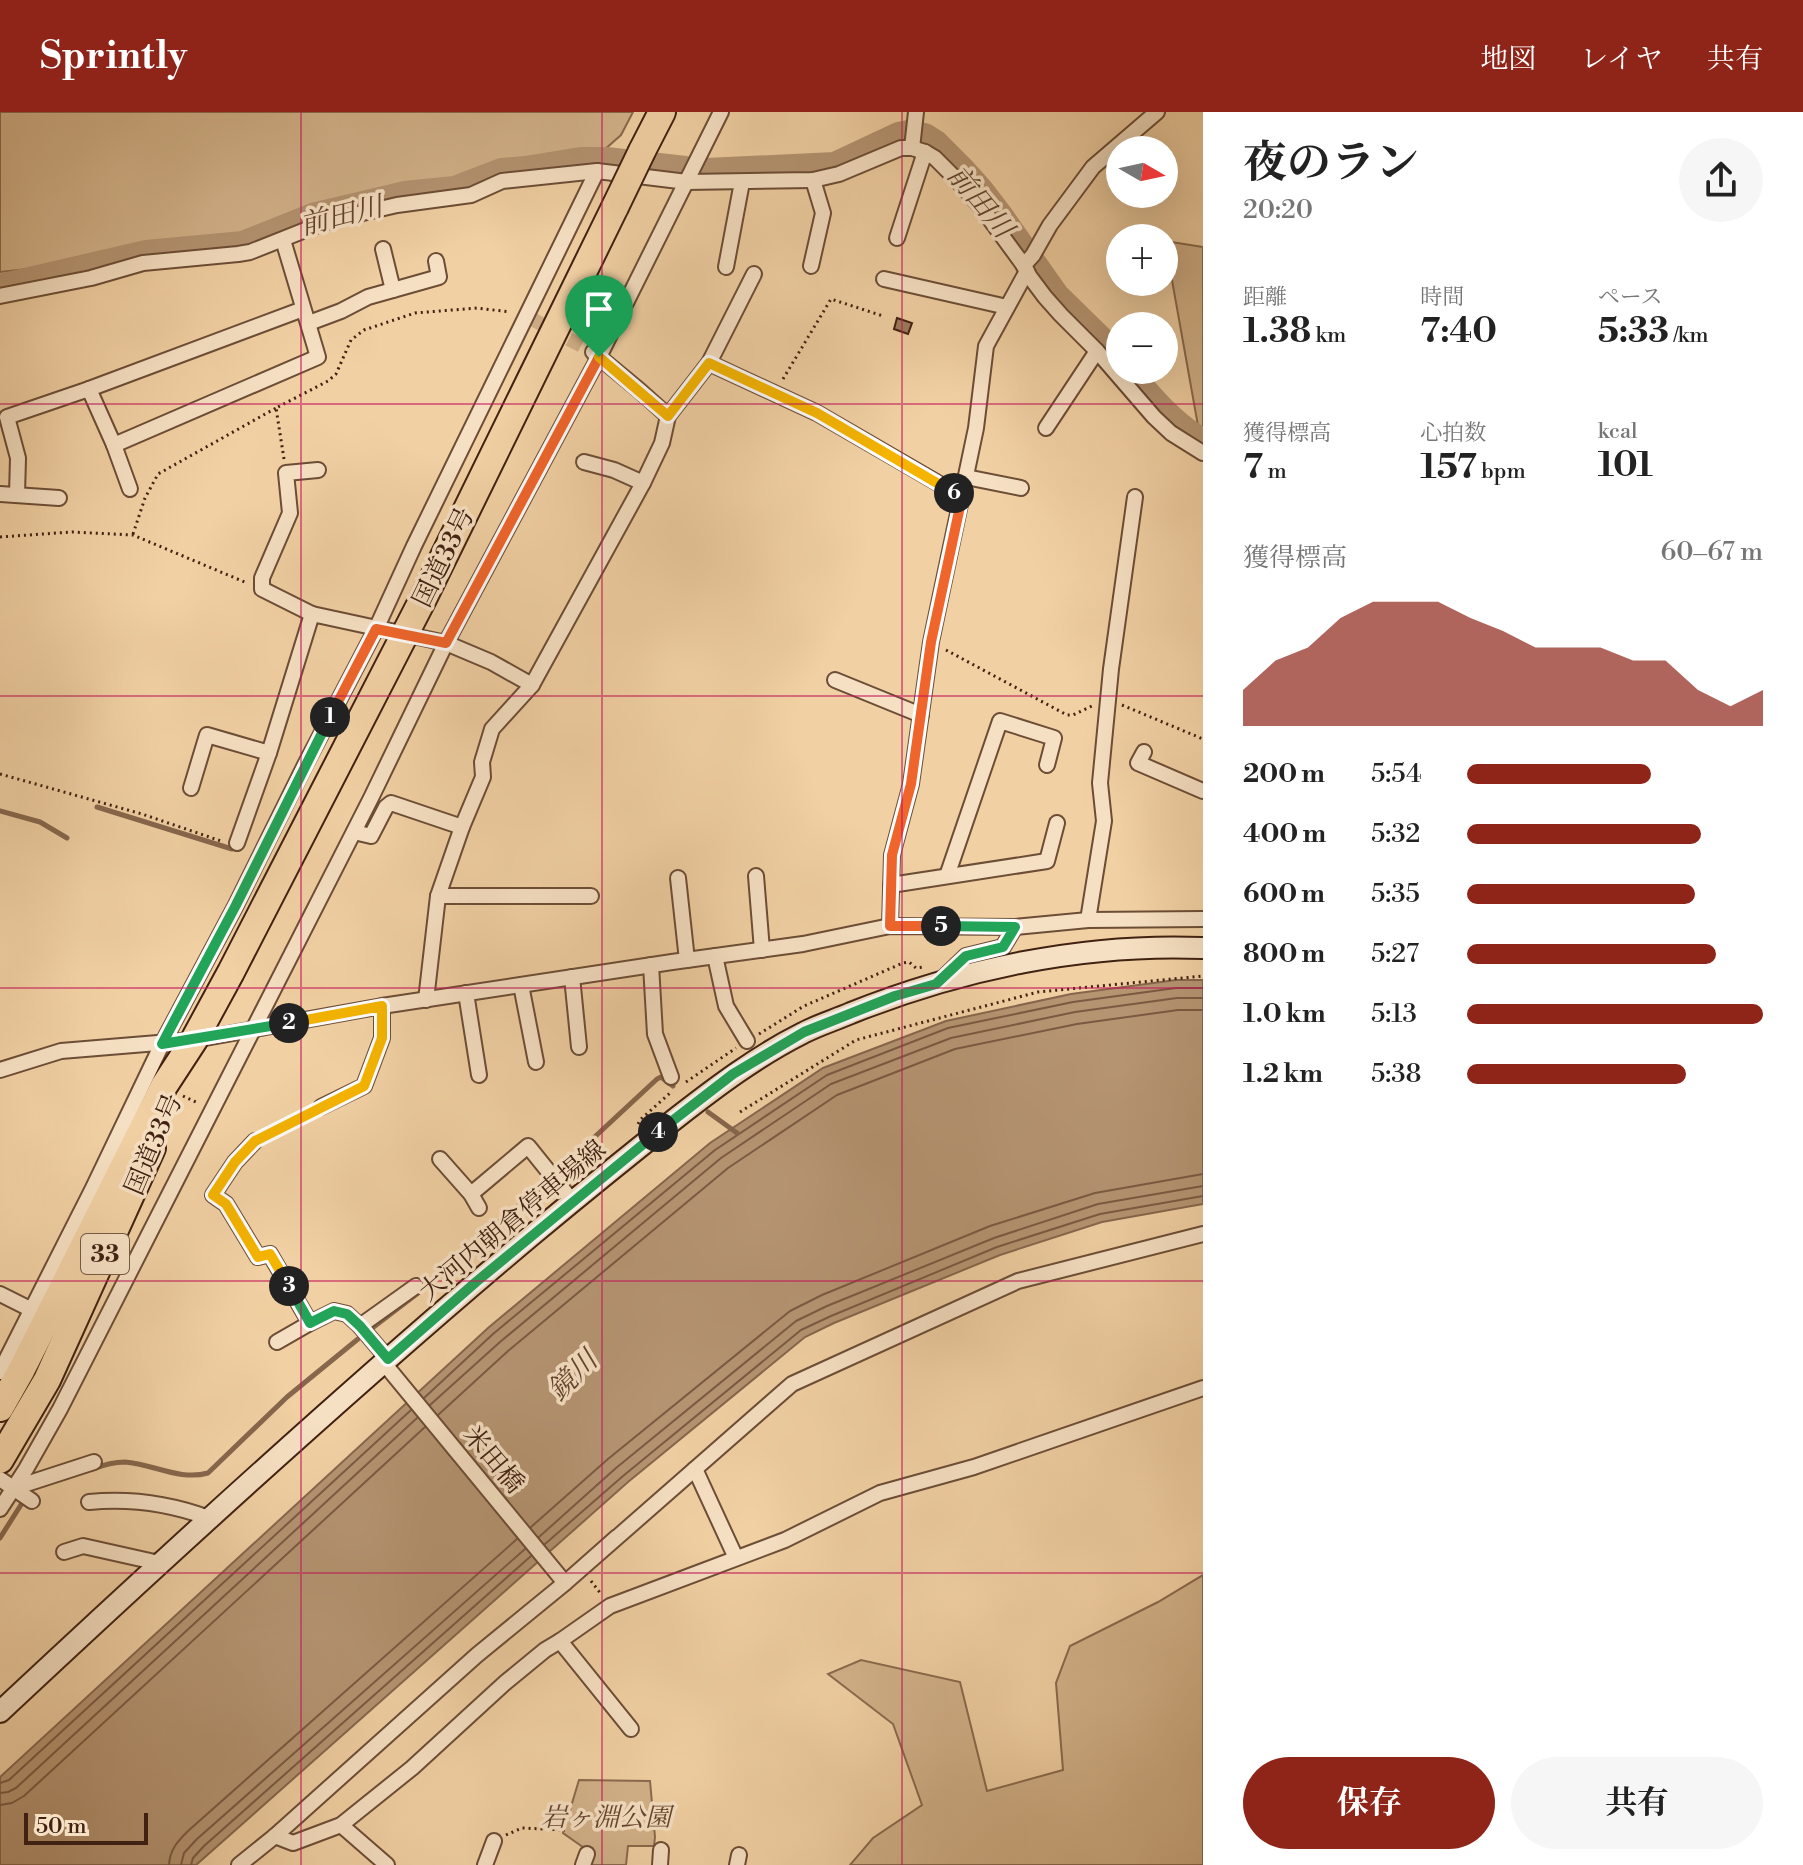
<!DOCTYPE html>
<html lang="ja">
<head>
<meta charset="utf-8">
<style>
	:root { --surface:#fff; --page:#f6f6f6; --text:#222; --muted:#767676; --accent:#8f2418 }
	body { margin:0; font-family:"Libre Bodoni","Noto Serif JP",serif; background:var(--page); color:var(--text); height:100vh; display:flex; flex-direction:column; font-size:30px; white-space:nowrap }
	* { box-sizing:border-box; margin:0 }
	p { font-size:26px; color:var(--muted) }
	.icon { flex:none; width:44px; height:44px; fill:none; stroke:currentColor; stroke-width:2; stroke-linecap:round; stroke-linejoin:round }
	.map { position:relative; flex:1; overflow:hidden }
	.sheet { display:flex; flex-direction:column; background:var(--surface); width:600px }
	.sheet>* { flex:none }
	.needle { width:52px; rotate:99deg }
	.tools { position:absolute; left:1106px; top:24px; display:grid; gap:16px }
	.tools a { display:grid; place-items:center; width:72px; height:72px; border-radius:50%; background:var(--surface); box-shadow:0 8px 32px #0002; font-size:40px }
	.scale { position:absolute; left:24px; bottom:20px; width:124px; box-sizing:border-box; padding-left:8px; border:4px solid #402112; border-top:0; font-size:22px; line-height:28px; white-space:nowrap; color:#402112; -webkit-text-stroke:6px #f6e0c3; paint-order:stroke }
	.pin { position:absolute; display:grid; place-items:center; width:68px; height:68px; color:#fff; margin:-82px -34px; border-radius:50% 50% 50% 0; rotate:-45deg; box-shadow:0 0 8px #0007 }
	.pin .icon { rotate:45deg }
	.km { position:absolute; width:40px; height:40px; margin:-20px; border-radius:50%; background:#222; color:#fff; font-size:22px; line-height:40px; text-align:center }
	.round { display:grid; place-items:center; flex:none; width:84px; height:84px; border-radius:42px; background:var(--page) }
	.head { display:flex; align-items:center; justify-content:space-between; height:136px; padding:0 40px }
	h1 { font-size:44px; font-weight:700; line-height:60px }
	.metrics { display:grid; grid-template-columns:repeat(3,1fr); gap:12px; height:136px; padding:8px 40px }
	.metrics div { display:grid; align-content:center }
	.metrics b { font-size:34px; font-weight:700 }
	.metrics small { font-size:22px; font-weight:400 }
	.metrics p { font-size:22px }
	.chart { height:224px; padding:16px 40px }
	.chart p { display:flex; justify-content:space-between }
	.chart svg { width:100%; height:144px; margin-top:8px; fill:var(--accent); opacity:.7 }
	.button { display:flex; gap:16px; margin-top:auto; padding:16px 40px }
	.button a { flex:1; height:92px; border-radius:48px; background:var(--accent); color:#fff; font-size:32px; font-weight:700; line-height:92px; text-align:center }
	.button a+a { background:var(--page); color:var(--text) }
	ul { padding:0 40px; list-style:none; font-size:26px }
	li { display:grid; grid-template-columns:128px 96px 1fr; align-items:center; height:60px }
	li i { height:20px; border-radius:10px; background:var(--accent) }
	header { display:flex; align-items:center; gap:48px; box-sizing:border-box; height:112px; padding:0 40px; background:var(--accent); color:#fff }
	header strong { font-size:38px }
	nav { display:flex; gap:44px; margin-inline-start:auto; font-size:28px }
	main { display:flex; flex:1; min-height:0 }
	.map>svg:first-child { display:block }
	.green { fill:#d3b28a; stroke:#8a6a4e; stroke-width:2 }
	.water { fill:#b59472; stroke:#86664c; stroke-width:2 }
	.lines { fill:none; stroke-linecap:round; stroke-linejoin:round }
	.shore { stroke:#7a5a42; stroke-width:2 }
	.stream { stroke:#86664c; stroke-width:5 }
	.river { stroke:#b59472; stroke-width:30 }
	.building { fill:#9c7c5d; stroke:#402112; stroke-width:2 }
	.street-tunnel { stroke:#cead86; stroke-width:14; stroke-dasharray:14 7; stroke-linecap:butt }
	.street-casing { stroke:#6c4d36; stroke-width:18 }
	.secondary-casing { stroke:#402112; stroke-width:24 }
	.highway-casing { stroke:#402112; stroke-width:30 }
	.path { stroke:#402112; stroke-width:3; stroke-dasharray:2 4; stroke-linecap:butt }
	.street { stroke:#f6e0c3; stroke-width:14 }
	.secondary { stroke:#f6e0c3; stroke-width:20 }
	.highway { stroke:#f1d0a3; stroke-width:26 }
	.highway-bridge-casing { stroke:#402112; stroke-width:30; stroke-linecap:butt }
	.highway-bridge { stroke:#f1d0a3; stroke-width:26 }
	.split-1-casing { stroke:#fff; stroke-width:16 }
	.split-2-casing { stroke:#fff; stroke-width:16 }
	.split-3-casing { stroke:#fff; stroke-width:16 }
	.split-4-casing { stroke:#fff; stroke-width:16 }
	.split-5-casing { stroke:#fff; stroke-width:16 }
	.split-6-casing { stroke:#fff; stroke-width:16 }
	.split-7-casing { stroke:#fff; stroke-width:16 }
	.split-1 { stroke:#f0652b; stroke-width:10 }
	.split-2 { stroke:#22a559; stroke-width:10 }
	.split-3 { stroke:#f5b400; stroke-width:10 }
	.split-4 { stroke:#22a559; stroke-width:10 }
	.split-5 { stroke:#22a559; stroke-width:10 }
	.split-6 { stroke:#f0652b; stroke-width:10 }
	.split-7 { stroke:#f5b400; stroke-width:10 }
	.grid { fill:none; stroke:#c2185b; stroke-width:2; stroke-opacity:0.55 }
	.labels { text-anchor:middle; stroke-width:7; stroke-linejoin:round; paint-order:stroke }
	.shield { fill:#f6e0c3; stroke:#775a47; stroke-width:2 }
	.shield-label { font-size:24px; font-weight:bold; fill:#402112 }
	.street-label { font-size:26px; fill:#402112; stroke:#f6e0c3 }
	.park-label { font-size:26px; font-style:italic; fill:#654530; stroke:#f6e0c3 }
	.water-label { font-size:28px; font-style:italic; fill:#63442f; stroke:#f6e0c3 }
</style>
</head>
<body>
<header>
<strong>Sprintly</strong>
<nav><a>地図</a><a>レイヤ</a><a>共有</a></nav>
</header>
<main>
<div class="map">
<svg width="1203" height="1753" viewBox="0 0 1203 1753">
	<rect width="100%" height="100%" fill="#f1d0a3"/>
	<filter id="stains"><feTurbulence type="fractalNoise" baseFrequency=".0025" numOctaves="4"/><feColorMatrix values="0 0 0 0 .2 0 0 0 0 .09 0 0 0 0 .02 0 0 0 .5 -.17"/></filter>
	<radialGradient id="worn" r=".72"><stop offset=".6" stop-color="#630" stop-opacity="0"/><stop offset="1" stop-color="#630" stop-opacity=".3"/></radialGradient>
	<!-- green -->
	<g class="green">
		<polygon points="0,0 633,0 621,23 604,38 569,42 500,58 458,74 424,74 318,96 279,115 177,136 117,147 0,160"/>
		<polygon points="1165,129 1203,135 1203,327 1200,325"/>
		<polygon points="1203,1463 1203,1753 850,1753 873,1726 922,1693 893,1612 828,1562 861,1548 960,1570 987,1679 1063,1658 1056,1571 1070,1534 1158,1490"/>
		<polygon points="579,1668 650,1669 655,1725 654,1734 628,1734 626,1753 590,1753 587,1738 563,1721"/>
	</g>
	<!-- water -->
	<polygon class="water" points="1176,868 1203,868 1203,1092 1102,1110 1000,1143 834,1211 805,1225 628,1370 196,1753 0,1753 0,1665 488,1216 710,1031 823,956 946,909 1071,882"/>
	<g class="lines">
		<!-- shore -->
		<g class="shore">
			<polyline points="424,1286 493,1222 715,1038 827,963 948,916 1073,890 1176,876 1203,876"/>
			<polyline points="430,1293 500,1230 721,1046 831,972 951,926 1075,900 1177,886 1203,886"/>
			<polyline points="438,1303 508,1239 728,1056 837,983 955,937 1077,912 1178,898 1203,898"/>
			<polyline points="531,1415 608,1347 790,1199 822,1183 990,1114 1095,1081 1203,1062"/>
			<polyline points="539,1425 616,1356 796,1209 827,1194 994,1126 1098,1092 1203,1074"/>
			<polyline points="545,1432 623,1364 801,1218 831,1204 997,1135 1100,1102 1203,1084"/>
			<polyline points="0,1671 9,1668 411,1298"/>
			<polyline points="0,1681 8,1680 16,1676 417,1306"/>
			<polyline points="0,1693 12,1691 24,1684 425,1315"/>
			<path d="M169,1753C170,1737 178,1729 188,1719L517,1427"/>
			<polyline points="181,1753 184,1741 197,1727 525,1437"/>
			<polyline points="191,1753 193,1746 204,1734 531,1444"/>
		</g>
		<!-- stream -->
		<g class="stream">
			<polyline points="97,695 232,737"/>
			<polyline points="0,699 40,710 67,726"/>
			<polyline points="708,1000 737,1021"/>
			<polyline points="558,1059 657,967 661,965 673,974"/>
			<polyline points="371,1217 435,1168 487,1120 546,1071"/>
			<path d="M93,1357C103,1353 114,1350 125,1350C153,1352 180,1369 208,1361L287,1285L358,1227"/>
			<polyline points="0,1426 24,1388"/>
		</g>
		<!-- river -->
		<g class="river">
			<polyline points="706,61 835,55 899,25 909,23 924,26 935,33 960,58 978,78 998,104 1055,185 1100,229 1120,252"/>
			<polyline points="0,177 146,143 243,134 316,105 405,84 455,79 502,61 526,59 581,50 606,50 685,59"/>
			<path d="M1125,258C1149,287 1171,313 1203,332"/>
		</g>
	</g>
	<!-- building -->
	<polygon class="building" points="897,206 912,211 908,222 894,217"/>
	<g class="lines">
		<!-- street-tunnel -->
		<polyline class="street-tunnel" points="532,207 593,240"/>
		<defs>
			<g id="street">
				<polyline points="912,36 916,0"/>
				<polyline points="897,126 925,40"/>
				<polyline points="283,128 318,245 114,333 89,277 303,197"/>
				<polyline points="383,137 393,178"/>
				<polyline points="1024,153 1033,143 1050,113 1093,55 1157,0"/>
				<polyline points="811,154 823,101 813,68"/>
				<polyline points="726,155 742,70"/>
				<polyline points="884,167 1007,195"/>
				<polyline points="0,184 91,166 143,151 238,142 250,140 323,111 341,106 397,93 471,83 502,69 597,59 687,70 813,68 839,62 901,36 912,36 925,40 935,46 956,67 981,95 1022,151 1030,165 1045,185 1061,203 1097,239 1154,305 1171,321 1203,341"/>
				<polyline points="309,211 341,199 368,185 439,165 436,149"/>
				<polyline points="593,240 639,278 668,304"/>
				<polyline points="709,251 754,162"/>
				<polyline points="1046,316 1097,239"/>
				<polyline points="114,333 130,377"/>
				<polyline points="584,350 614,358 643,371"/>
				<polyline points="966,365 1021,376"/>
				<polyline points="0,382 59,386"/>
				<polyline points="17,382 18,346 7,305 89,277"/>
				<polyline points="312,502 262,477 262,466 290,401 286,361 318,358"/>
				<polyline points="835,568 921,603"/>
				<polyline points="1144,640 1138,651 1203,679"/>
				<polyline points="191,676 207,623 269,641"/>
				<polyline points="354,720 371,724 386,695 391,691 462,715"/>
				<polyline points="237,731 269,641 312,502 446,531 491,550 532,573"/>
				<polyline points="756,764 762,838"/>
				<polyline points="947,764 1000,609 1054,626 1047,653"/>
				<polyline points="678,766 687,848"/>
				<polyline points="891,773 1047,749 1057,711"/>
				<polyline points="438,784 591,784"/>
				<polyline points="1088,808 1104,709 1100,671 1111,557 1135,385"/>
				<polyline points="890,814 892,743 911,672 931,530 976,316 986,234 1027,159"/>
				<polyline points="715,844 726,894 747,929"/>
				<polyline points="651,853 655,922 671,965"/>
				<polyline points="572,865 579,935"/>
				<polyline points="939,870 966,844 1003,835 1015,815"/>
				<polyline points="521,873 536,950"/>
				<polyline points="466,881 479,963"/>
				<polyline points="426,888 438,784 462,715 483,665 482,650 492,617 532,573 643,371 662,331 668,304 709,251 817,301 962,385"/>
				<polyline points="0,958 61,939 194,928 382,894 672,850 803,832 890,814 1015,815 1088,808 1203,807"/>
				<polyline points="321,995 364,974 382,926 382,894"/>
				<polyline points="255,1029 235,1050 213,1083 226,1092 258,1145 270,1142 310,1211 334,1199 347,1202 360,1214 388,1247"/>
				<polyline points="440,1047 471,1082 479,1096"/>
				<polyline points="471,1082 528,1034 573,1090"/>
				<polyline points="0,1182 32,1198"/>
				<polyline points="360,1214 416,1174"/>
				<polyline points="277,1230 310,1211"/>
				<polyline points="0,1260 93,1076 162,932 236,793 304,655 376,517 414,434 597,59"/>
				<polyline points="695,1357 736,1446"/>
				<polyline points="0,1367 32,1389"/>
				<polyline points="14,1376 94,1350"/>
				<path d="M89,1390C129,1386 171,1392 209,1406"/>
				<polyline points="0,1397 26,1357 60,1297 371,686 446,531 599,245 721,0"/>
				<polyline points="617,1425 565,1471 792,1272 1018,1169 1203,1122"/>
				<polyline points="64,1440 83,1434 159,1451"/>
				<polyline points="560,1529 631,1617"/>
				<polyline points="341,1713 387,1753"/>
				<polyline points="275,1724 293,1731 341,1713 412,1656 506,1570 545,1538 560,1529 610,1494 785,1428 880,1381 974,1355 1203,1276"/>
				<polyline points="239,1753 275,1724 477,1543 565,1471 383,1250"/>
				<polyline points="485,1753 494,1729"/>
				<polyline points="583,1753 587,1742"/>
				<polyline points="660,1753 661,1738"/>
				<polyline points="737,1753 739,1743"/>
			</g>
			<path id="secondary" d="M0,1600C174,1437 350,1276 532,1123C579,1084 627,1045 675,1007C716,975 757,944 803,921C818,913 835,908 851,901C961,857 1084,831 1203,836"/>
			<g id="highway">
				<polyline points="642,39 662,0"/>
				<polyline points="0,1296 22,1257 164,974 194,928 231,860 423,487 615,95"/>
				<polyline points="0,1348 47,1268 152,1036"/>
			</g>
		</defs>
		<!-- street casing -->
		<use href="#street" class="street-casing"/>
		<!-- secondary casing -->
		<use href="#secondary" class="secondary-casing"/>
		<!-- highway casing -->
		<use href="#highway" class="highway-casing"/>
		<!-- path -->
		<g class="path">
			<polyline points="783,267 831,187 883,204"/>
			<polyline points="284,347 276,296 328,269 336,262 351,228 364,218 415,201 477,196 510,200"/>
			<polyline points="133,422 145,386 158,362 276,296"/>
			<polyline points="0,425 72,420 133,423 247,471"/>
			<polyline points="946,538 1067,603 1073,603 1092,594"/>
			<polyline points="1122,593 1203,627"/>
			<polyline points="0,662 142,702 221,729"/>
			<polyline points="759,922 804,894 903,851 909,850 916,856 924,855"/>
			<polyline points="686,970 736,936"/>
			<polyline points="183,984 198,991"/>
			<polyline points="740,1000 856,928 1038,880 1203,864"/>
			<polyline points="638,1012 641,1007 670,981"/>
			<polyline points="267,1022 307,1002"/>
			<polyline points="591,1469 601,1482"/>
			<polyline points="506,1723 522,1716 565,1718"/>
		</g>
		<!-- street -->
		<use href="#street" class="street"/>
		<!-- secondary -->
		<use href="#secondary" class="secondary"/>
		<!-- highway -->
		<use href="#highway" class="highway"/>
		<defs>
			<polyline id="highway-bridge" points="615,95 642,39"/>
		</defs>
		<!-- highway-bridge casing -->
		<use href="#highway-bridge" class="highway-bridge-casing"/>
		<!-- highway-bridge -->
		<use href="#highway-bridge" class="highway-bridge"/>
	</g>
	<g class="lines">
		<defs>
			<polyline id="split-1" points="330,605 376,517 446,531 599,245"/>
			<polyline id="split-2" points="289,911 162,932 236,793 330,605"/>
			<polyline id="split-3" points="289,1174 270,1142 258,1145 226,1092 213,1083 235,1050 255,1029 364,974 382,926 382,894 289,911"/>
			<polyline id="split-4" points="289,1174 310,1211 334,1199 347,1202 360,1214 388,1247 476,1170 658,1020"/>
			<polyline id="split-5" points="658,1020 733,962 804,920 895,884 936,872 966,844 1003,835 1015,815 941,814"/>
			<polyline id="split-6" points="941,814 890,814 892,743 911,672 931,530 962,385 954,381"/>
			<polyline id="split-7" points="599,245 668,304 709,251 817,301 954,381"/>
		</defs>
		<!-- split-1 casing -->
		<use href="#split-1" class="split-1-casing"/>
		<!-- split-2 casing -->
		<use href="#split-2" class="split-2-casing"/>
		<!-- split-3 casing -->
		<use href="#split-3" class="split-3-casing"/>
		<!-- split-4 casing -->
		<use href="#split-4" class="split-4-casing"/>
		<!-- split-5 casing -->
		<use href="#split-5" class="split-5-casing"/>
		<!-- split-6 casing -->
		<use href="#split-6" class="split-6-casing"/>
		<!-- split-7 casing -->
		<use href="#split-7" class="split-7-casing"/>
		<!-- split-1 -->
		<use href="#split-1" class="split-1"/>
		<!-- split-2 -->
		<use href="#split-2" class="split-2"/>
		<!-- split-3 -->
		<use href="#split-3" class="split-3"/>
		<!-- split-4 -->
		<use href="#split-4" class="split-4"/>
		<!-- split-5 -->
		<use href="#split-5" class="split-5"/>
		<!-- split-6 -->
		<use href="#split-6" class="split-6"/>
		<!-- split-7 -->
		<use href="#split-7" class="split-7"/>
	</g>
	<!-- grid -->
	<path class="grid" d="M301,0V1753M602,0V1753M902,0V1753M0,292H1203M0,584H1203M0,876H1203M0,1169H1203M0,1461H1203"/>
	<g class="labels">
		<!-- shield labels -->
		<rect class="shield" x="81" y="1122" width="48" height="40" rx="6"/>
		<g class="shield-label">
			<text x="105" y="1150">33</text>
		</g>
		<!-- street labels -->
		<g class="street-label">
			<text transform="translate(443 445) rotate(-64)" y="9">国道33号</text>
			<text transform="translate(153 1032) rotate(-67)" y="9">国道33号</text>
			<text transform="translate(512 1108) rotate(-40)" y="9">大河内朝倉停車場線</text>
			<text transform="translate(494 1347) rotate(50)" y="9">米田橋</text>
		</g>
		<!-- park labels -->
		<g class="park-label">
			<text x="606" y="1714">岩ヶ淵公園</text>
		</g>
		<!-- water labels -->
		<g class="water-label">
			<text transform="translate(981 89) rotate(50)" y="10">前田川</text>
			<text transform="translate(341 103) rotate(-14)" y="10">前田川</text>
			<text transform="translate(572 1263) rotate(-45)" y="10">鏡川</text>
		</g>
	</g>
	<rect width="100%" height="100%" filter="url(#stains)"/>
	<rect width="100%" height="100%" fill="url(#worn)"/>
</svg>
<div class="tools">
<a><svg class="needle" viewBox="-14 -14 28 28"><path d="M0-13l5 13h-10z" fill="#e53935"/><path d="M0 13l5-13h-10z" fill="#767676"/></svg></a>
<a>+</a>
<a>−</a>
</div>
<div class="scale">50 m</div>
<div class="pin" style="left:599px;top:245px;background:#1e9e55"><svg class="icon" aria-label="arrive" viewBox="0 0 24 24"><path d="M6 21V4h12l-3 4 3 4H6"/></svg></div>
<b class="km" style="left:330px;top:605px">1</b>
<b class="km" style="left:289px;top:911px">2</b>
<b class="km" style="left:289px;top:1174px">3</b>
<b class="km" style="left:658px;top:1020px">4</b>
<b class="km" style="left:941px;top:814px">5</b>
<b class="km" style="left:954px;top:381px">6</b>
</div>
<section class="sheet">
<div class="head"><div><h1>夜のラン</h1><p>20:20</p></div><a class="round"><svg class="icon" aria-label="share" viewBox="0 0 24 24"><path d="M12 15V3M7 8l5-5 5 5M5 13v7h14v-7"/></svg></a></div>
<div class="metrics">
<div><p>距離</p><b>1.38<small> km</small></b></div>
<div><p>時間</p><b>7:40</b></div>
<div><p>ペース</p><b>5:33<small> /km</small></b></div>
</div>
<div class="metrics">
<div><p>獲得標高</p><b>7<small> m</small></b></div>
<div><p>心拍数</p><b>157<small> bpm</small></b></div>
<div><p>kcal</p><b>101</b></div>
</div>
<div class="chart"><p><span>獲得標高</span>60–67 m</p>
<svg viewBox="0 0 160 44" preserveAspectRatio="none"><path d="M0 44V33L10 24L20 20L30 11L40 6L50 6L60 6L70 11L80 15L90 20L100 20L110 20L120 24L130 24L140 33L150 38L160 33V44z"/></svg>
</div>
<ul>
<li><b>200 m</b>5:54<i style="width:62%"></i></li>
<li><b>400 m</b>5:32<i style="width:79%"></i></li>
<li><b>600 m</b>5:35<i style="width:77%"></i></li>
<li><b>800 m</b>5:27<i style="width:84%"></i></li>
<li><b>1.0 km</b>5:13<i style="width:100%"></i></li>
<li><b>1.2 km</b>5:38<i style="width:74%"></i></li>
</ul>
<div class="button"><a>保存</a><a>共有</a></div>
</section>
</main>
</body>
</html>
